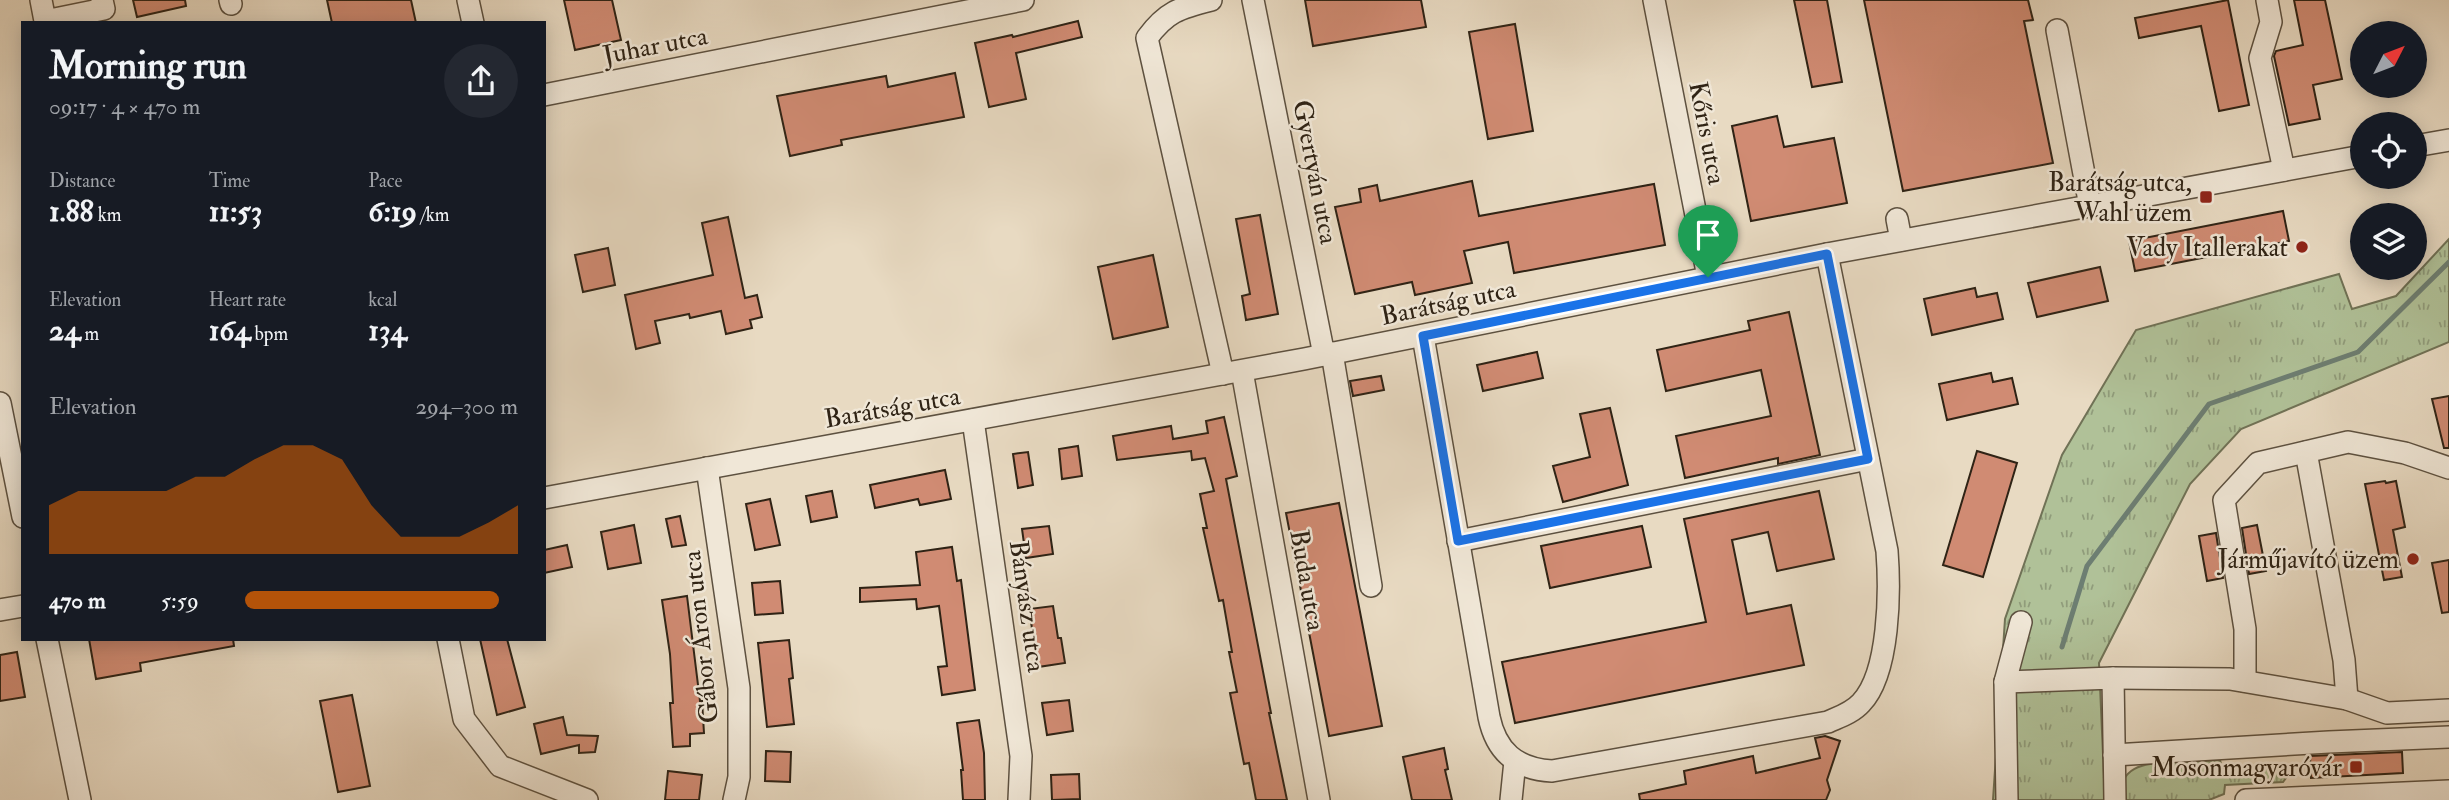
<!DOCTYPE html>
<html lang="en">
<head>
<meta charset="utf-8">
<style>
	:root { --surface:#171b24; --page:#242831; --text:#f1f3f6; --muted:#9ea1a6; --accent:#b45309 }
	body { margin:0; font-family:"IM FELL Double Pica",serif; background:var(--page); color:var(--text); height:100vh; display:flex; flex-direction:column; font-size:26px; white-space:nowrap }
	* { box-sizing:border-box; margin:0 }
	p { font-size:23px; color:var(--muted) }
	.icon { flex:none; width:38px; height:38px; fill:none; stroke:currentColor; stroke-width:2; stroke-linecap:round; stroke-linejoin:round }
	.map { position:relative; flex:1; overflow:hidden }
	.drawer { position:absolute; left:21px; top:21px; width:525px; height:620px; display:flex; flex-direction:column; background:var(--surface); border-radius:0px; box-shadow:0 4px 18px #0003 }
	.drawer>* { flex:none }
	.needle { width:46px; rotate:48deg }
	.tools { position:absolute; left:2350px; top:21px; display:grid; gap:14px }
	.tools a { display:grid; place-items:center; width:77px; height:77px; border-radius:50%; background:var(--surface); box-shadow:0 4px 18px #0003; font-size:35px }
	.pin { position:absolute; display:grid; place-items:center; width:60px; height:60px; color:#fff; margin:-72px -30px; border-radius:50% 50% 50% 0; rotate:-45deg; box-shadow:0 0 7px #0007 }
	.pin .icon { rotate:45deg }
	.round { display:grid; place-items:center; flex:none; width:74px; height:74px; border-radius:37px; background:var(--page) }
	.headline { display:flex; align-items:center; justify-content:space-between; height:119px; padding:0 28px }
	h1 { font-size:38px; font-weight:700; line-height:52px }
	.stats { display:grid; grid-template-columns:repeat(3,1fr); gap:10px; height:119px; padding:7px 28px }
	.stats div { display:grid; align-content:center }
	.stats b { font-size:30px; font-weight:700 }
	.stats small { font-size:19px; font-weight:400 }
	.stats p { font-size:19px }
	.chart { height:196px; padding:14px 28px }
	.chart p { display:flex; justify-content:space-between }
	.chart svg { width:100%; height:126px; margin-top:7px; fill:var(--accent); opacity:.7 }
	ul { padding:0 28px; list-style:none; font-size:23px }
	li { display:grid; grid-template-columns:112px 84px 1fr; align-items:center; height:52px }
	li i { height:18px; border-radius:9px; background:var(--accent) }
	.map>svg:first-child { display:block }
	.grass { fill:url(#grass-tufts); stroke:#707256; stroke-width:2 }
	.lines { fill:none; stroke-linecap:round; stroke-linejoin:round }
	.stream { stroke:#6d7e72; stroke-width:5 }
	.building { fill:#d08b73; stroke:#2f2315; stroke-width:2 }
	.minor-casing { stroke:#5d5140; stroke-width:24 }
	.minor { stroke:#f0e7d7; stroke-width:21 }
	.route-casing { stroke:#fff; stroke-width:14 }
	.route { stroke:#1a73e8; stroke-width:9 }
	.poi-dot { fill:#8f2418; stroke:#f0e7d7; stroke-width:2.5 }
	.labels { text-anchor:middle; stroke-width:5; stroke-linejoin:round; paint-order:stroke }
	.street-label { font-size:26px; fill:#2f2315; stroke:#f0e7d7 }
	.poi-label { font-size:26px; fill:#2f2315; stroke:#f0e7d7; text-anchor:end }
</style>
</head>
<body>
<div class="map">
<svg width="2449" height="800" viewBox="0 0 2449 800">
	<defs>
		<pattern id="grass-tufts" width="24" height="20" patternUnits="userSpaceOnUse" patternTransform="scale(1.75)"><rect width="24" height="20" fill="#b0c198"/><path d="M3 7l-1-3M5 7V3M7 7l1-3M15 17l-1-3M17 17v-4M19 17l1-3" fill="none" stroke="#909c7b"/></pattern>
	</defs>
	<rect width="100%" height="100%" fill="#e8dac2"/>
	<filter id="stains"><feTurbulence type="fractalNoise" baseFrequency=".00286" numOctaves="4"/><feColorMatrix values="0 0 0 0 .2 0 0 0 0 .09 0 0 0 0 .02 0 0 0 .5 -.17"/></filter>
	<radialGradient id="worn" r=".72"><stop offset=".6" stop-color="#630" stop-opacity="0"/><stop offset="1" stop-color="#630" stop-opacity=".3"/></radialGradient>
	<!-- grass -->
	<g class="grass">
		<polygon points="2449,239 2449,342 2241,429 2190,484 2099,663 2105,800 1993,800 2005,619 2062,455 2136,330 2339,274 2352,309 2396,296"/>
		<path d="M2220,760L2222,767L2227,770L2280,766L2285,771L2286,778L2283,782L2225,785L2224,794L2209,800H2119C2120,763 2146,764 2175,762C2190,762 2205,761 2220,760Z"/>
	</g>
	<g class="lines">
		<!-- stream -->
		<polyline class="stream" points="2062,647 2087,566 2209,404 2358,352 2449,262"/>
	</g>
	<!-- building -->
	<g class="building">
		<polygon points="133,0 185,0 186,6 137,17"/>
		<polygon points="327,0 411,0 416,23 332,23"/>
		<polygon points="564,0 612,0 621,40 575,50"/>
		<polygon points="1305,0 1421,0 1426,27 1313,46"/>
		<polygon points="1794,0 1827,0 1842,82 1812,87"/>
		<polygon points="1864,0 2028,0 2033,20 2024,21 2053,163 1903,191"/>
		<polygon points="2228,0 2249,105 2219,111 2201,26 2139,38 2135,18"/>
		<polygon points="2294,0 2325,0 2342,79 2313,85 2320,119 2289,125 2274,56 2276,51 2303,45"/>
		<polygon points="1078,21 1082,37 1016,53 1026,99 989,107 975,43 1012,35 1013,37"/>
		<polygon points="1515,24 1533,131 1488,139 1469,32"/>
		<polygon points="955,73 964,117 841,140 842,145 790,156 777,96 886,76 888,87"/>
		<polygon points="1777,116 1784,147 1834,138 1847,203 1751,221 1732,126"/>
		<polygon points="1472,181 1479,216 1654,184 1665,245 1514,273 1508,242 1464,251 1472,283 1415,295 1412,282 1355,294 1335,207 1361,202 1359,189 1377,185 1380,201"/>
		<polygon points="2283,211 2289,241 2135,271 2129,241"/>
		<polygon points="1260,215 1278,314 1246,320 1242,296 1250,294 1236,219"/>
		<polygon points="728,217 745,298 757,295 762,317 750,320 752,328 726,334 721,311 690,318 689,314 655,321 660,343 636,349 625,295 713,275 702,223"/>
		<polygon points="608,248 615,285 583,292 575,255"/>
		<polygon points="1153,255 1168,327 1113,339 1098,267"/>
		<polygon points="2100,267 2108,301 2037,317 2028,283"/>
		<polygon points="1975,288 1977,297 1997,293 2003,319 1932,335 1924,299"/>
		<polygon points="1789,312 1820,455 1778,464 1778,458 1685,478 1676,436 1771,416 1761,370 1666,391 1657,350 1750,330 1748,321"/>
		<polygon points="1537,352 1543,378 1483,391 1477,365"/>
		<polygon points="1991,373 1993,382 2012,378 2018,404 1947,420 1939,384"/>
		<polygon points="1381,376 1384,390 1353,396 1350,381"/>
		<polygon points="2449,396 2449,448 2444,448 2432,399"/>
		<polygon points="1610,408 1628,485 1563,502 1553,466 1590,457 1580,414"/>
		<polygon points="1224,417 1237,476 1226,479 1271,713 1269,713 1287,800 1256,800 1249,763 1244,764 1230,693 1237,692 1229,652 1232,652 1223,600 1219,601 1203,528 1207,528 1200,494 1214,491 1205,458 1192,460 1191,451 1117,460 1113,436 1171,426 1173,439 1208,433 1206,421"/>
		<polygon points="1078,446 1082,476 1062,479 1059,449"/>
		<polygon points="1977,451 2017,463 1983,577 1943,565"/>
		<polygon points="1028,452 1033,485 1018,488 1013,454"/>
		<polygon points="945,470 951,499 920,505 918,499 875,508 870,485"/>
		<polygon points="2385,481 2386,483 2396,481 2405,527 2393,530 2402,577 2384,580 2365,484"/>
		<polygon points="832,491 837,517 811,522 806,496"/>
		<polygon points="1819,491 1834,559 1777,571 1768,532 1732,540 1747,614 1791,605 1804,665 1515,723 1502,662 1706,622 1684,519"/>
		<polygon points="770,499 780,545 755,550 746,504"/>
		<polygon points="1339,503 1382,726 1329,736 1286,513"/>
		<polygon points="680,516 686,545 672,547 666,519"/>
		<polygon points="634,525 641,563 608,569 601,532"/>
		<polygon points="2257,525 2266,571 2249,574 2242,528"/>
		<polygon points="1049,526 1053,554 1026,558 1022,529"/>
		<polygon points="1642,526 1651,567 1550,588 1541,546"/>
		<polygon points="2216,533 2223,578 2207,581 2199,536"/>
		<polygon points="567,545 572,567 544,573 544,550"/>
		<polygon points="952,547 957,581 961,580 975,690 942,695 938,667 947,666 939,606 917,609 916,599 860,602 860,588 920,585 916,552"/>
		<polygon points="2449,560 2449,612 2442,613 2432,563"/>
		<polygon points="780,581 783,613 755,615 752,583"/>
		<polygon points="687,596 700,701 702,701 704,733 690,734 690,746 673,747 670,703 673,703 670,654 662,600"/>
		<polygon points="1053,606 1058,638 1061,638 1065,663 1038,667 1029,609"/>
		<polygon points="89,639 233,639 234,646 140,663 141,671 96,679"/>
		<polygon points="480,639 507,639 525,707 497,715"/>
		<polygon points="789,640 793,678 789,679 794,724 767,727 758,643"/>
		<polygon points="17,652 25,697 0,701 0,655"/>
		<polygon points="352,695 370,786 338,792 320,701"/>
		<polygon points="1069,700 1073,731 1047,735 1042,703"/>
		<polygon points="563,717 567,735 598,736 595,752 579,753 579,745 541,754 534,724"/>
		<polygon points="979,720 984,753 985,800 963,800 961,770 963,770 957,723"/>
		<polygon points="1825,736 1840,741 1827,780 1830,790 1826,800 1640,800 1639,794 1686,784 1684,771 1753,756 1756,773 1820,758 1815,738"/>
		<polygon points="1444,748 1448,769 1445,770 1452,800 1412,800 1403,757"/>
		<polygon points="766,751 791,752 790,782 765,781"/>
		<polygon points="2402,752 2403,773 2311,778 2310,756"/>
		<polygon points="668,771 702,775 699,800 665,800"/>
		<polygon points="1079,774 1080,799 1052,800 1051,775"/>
	</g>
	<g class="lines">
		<defs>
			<g id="minor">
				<polyline points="41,0 45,21 104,9 102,0"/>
				<polyline points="230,0 231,4"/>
				<polyline points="468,0 473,23"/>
				<path d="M1211,0C1179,8 1166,12 1147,38L1223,374"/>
				<polyline points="1253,0 1324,355"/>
				<polyline points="1654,0 1708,277"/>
				<polyline points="2267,0 2271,22 2260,58 2284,170"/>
				<polyline points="2057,30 2090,206"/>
				<polyline points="544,95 1023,0"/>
				<polyline points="2415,146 2449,140"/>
				<polyline points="1897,219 1901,240"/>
				<path d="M1423,336L1489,717C1496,751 1516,769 1552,771L1828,722C1839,717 1852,713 1861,703C1890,673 1890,590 1887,551L1827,254"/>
				<polyline points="1332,353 1371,586"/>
				<polyline points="1242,371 1319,800"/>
				<polyline points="0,403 23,517"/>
				<polyline points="973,420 1021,756 1019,800"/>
				<polyline points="2306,452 2344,660 2347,699"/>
				<polyline points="707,468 739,688 739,777 734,800"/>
				<polyline points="544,498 1304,359 1827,254 2362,156"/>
				<polyline points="1458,541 1868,459"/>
				<polyline points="0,610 23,606"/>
				<polyline points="47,639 80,800"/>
				<polyline points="448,639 464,719 500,766 587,800"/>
				<polyline points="2113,678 2230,679 2347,699 2387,713 2449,710"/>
				<polyline points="2245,681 2245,629 2224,500 2258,463 2348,442 2405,453 2449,468"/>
				<polyline points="2005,682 2113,678 2115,800"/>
				<polyline points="2114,755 2329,742 2449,737"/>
				<polyline points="1511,800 1515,761"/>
				<polyline points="2007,800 2005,682 2021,622"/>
				<polyline points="2246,800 2449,791"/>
			</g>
		</defs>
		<!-- minor casing -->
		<use href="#minor" class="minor-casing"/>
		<!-- minor -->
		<use href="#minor" class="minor"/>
	</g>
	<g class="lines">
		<defs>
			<polygon id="route" points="1827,254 1868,459 1458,541 1423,336"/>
		</defs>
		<!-- route casing -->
		<use href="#route" class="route-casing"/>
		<!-- route -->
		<use href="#route" class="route"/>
	</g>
	<!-- markers -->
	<g class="poi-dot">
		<rect x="2199" y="190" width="14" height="14" rx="3.5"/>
		<circle cx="2302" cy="247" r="7"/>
		<circle cx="2413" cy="559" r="7"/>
		<rect x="2349" y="760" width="14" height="14" rx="3.5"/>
	</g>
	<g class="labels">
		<!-- street labels -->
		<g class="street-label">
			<text transform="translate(655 45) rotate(-11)" y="9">Juhar utca</text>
			<text transform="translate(1708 133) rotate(79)" y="9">Kőris utca</text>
			<text transform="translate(1316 172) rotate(79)" y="9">Gyertyán utca</text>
			<text transform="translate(1448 302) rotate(-12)" y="9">Barátság utca</text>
			<text transform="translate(892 407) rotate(-10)" y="9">Barátság utca</text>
			<text transform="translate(1308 580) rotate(80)" y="9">Buda utca</text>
			<text transform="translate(1028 606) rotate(82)" y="9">Bányász utca</text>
			<text transform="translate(700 637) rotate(-96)" y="9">Gábor Áron utca</text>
		</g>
		<!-- poi labels -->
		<g class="poi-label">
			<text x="2192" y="191">Barátság utca,<tspan x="2192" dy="30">Wahl üzem</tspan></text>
			<text x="2288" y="256">Vady Itallerakat</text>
			<text x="2399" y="568">Járműjavító üzem</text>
			<text x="2342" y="776">Mosonmagyaróvár</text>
		</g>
	</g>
	<rect width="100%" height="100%" filter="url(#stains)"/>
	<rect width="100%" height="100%" fill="url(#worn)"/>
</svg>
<div class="tools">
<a><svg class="needle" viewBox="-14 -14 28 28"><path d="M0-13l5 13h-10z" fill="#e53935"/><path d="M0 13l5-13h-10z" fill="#9ea1a6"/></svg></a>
<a><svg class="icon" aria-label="locate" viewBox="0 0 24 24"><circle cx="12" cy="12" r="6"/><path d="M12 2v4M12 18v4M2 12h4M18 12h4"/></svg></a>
<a><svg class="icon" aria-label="layers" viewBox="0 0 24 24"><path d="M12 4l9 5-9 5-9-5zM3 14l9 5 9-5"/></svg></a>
</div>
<div class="pin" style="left:1708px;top:277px;background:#1e9e55"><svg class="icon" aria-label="arrive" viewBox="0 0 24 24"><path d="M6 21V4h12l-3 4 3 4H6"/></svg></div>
<section class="drawer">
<div class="headline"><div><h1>Morning run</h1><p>09:17 · 4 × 470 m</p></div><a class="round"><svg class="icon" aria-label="share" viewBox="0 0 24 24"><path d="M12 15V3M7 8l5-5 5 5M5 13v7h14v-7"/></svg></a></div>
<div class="stats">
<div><p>Distance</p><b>1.88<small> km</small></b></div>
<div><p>Time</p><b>11:53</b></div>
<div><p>Pace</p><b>6:19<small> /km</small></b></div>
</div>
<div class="stats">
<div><p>Elevation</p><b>24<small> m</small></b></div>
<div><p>Heart rate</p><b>164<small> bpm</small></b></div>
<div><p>kcal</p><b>134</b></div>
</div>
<div class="chart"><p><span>Elevation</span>294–300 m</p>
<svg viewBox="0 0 160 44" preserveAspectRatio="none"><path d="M0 44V27L10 22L20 22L30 22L40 22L50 17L60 17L70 11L80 6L90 6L100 11L110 27L120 38L130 38L140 38L150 33L160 27V44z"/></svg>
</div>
<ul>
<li><b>470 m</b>5:59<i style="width:93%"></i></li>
</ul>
</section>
</div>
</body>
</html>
